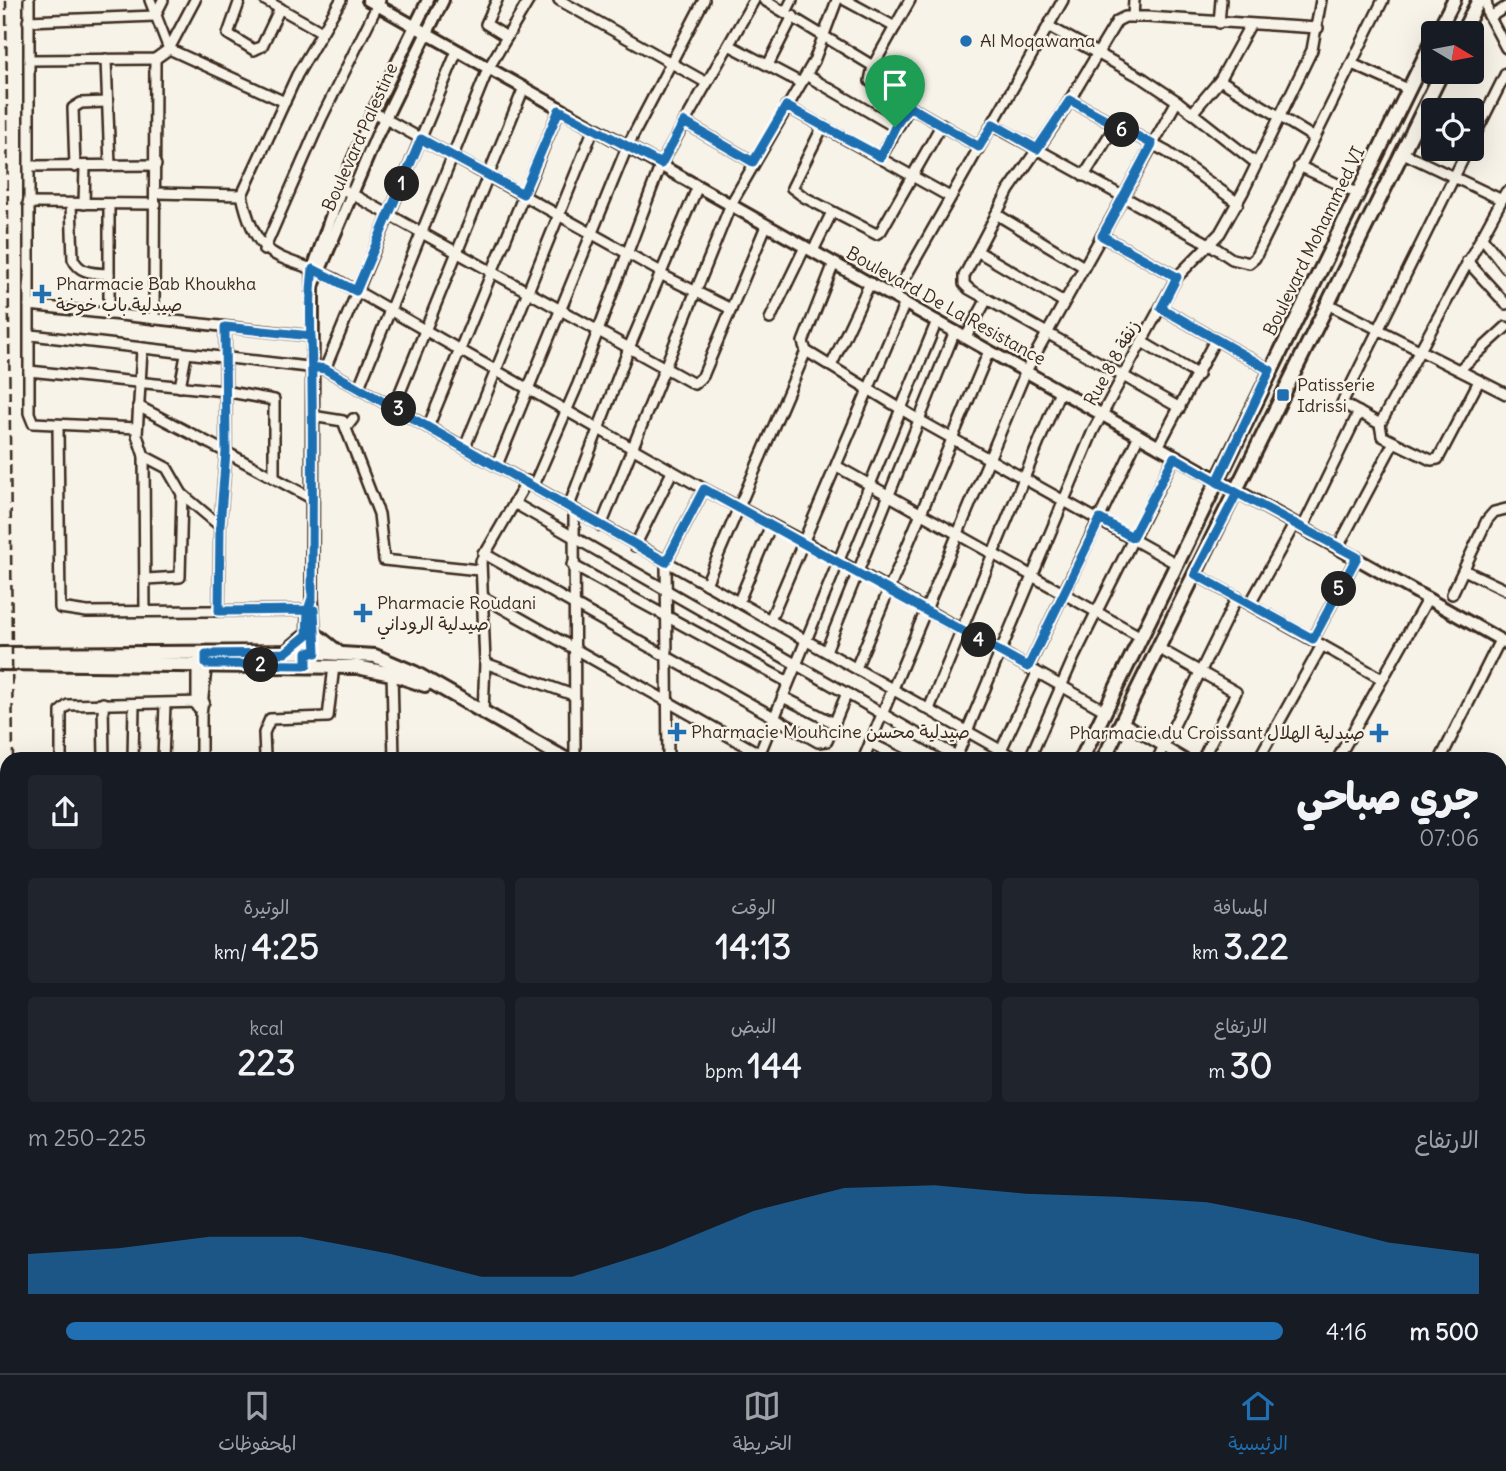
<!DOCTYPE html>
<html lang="ar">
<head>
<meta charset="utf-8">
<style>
	:root { --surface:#171b24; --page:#20242c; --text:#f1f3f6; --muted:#9ea1a6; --line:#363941; --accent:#1f6fb2 }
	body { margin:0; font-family:Delius,"Playpen Sans Arabic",sans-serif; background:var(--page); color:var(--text); direction:rtl; height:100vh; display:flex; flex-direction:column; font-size:26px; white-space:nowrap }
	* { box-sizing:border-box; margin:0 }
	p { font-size:23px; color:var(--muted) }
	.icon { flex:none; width:38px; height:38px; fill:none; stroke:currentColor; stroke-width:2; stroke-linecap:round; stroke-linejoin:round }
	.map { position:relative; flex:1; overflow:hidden; direction:ltr }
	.sheet { position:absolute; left:0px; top:752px; width:1507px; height:621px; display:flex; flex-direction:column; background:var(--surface); border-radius:21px 21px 0 0; box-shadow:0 7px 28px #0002; direction:rtl }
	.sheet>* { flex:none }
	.needle { width:46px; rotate:100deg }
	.controls { position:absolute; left:1421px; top:21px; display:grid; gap:14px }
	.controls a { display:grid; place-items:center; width:63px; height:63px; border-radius:7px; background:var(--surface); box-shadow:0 7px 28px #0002; font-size:35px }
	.pin { position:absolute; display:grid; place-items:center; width:60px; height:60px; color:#fff; margin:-72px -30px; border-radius:50% 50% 50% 0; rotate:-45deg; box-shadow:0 0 7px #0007 }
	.pin .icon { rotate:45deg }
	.km { position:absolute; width:35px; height:35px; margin:-18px; border-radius:50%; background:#222; color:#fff; font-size:19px; line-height:35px; text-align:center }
	.round { display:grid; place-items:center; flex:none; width:74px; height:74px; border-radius:7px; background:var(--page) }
	.headline { display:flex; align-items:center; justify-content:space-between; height:119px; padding:0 28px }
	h1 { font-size:38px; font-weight:800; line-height:52px }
	.stats { display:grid; grid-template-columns:repeat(3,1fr); gap:10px; height:119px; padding:7px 28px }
	.stats div { display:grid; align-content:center; border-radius:7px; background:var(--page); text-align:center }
	.stats b { font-size:35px; font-weight:800 }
	.stats small { font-size:19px; font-weight:400 }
	.stats p { font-size:19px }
	.chart { height:196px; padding:14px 28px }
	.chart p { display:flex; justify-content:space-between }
	.chart svg { width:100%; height:126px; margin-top:7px; fill:var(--accent); opacity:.7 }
	ul { padding:0 28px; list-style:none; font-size:23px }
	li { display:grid; grid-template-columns:112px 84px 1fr; align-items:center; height:52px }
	li i { height:18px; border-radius:9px; background:var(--accent) }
	.tab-bar { display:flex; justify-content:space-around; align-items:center; height:98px; border-top:2px solid var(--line); background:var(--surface); font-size:19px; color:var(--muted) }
	.tab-bar a { display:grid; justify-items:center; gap:4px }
	.tab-bar .current { color:var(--accent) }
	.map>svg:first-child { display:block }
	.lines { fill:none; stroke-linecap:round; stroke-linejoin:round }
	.minor-casing { stroke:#3b2a1e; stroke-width:14 }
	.tertiary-casing { stroke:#3b2a1e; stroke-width:16 }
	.secondary-casing { stroke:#3b2a1e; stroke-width:18 }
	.minor { stroke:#f7f3e8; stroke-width:9 }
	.tertiary { stroke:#f7f3e8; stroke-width:10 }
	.secondary { stroke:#f7f3e8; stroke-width:12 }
	.rail { stroke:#3b2a1e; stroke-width:2.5; stroke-dasharray:10 5; stroke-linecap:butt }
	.route-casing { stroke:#fff; stroke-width:14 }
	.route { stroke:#1f6fb2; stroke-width:9 }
	.poi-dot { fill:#1f6fb2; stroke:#f7f3e8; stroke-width:2.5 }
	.labels { text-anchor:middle; stroke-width:5; stroke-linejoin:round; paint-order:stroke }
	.poi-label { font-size:18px; fill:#3b2a1e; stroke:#f7f3e8; text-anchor:start }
	.street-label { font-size:18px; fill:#3b2a1e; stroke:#f7f3e8 }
</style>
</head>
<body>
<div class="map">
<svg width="1506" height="1373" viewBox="0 0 1506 1373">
	<rect width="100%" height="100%" fill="#f7f3e8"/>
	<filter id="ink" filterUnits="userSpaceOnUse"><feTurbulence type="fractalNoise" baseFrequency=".0143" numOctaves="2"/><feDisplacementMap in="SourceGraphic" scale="14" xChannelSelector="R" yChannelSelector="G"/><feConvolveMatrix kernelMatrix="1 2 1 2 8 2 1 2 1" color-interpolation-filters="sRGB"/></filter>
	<g filter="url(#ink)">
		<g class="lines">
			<defs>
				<g id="minor">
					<polyline points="29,0 29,305 311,336"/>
					<polyline points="150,0 169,49 285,102"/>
					<polyline points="240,0 228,34 254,50 262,46 280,8"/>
					<polyline points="265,0 322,32"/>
					<path d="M341,0L297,75L242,195C258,268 282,252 337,280L704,489L823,552L1104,710"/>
					<polyline points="497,0 486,24 507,37"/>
					<polyline points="559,0 707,83"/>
					<polyline points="764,0 873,66 910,0"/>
					<polyline points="845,0 895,27"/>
					<polyline points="1486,0 1488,14 1506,48"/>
					<polyline points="786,12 792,0"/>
					<polyline points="1133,17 1134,0"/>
					<polyline points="1490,17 1506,7"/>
					<polyline points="28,21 155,16 163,0"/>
					<polyline points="1219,23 1221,0"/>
					<polyline points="729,45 801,83"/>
					<polyline points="106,59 110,166"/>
					<polyline points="29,60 155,59 169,49 195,0"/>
					<polyline points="1352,64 1408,89"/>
					<polyline points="768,65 793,16"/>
					<polyline points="873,66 870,81 875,86 979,147"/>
					<polyline points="806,75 895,127"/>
					<polyline points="1220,80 1313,137"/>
					<polyline points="1070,100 1167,152 1238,203"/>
					<polyline points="1177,101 1256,163"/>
					<polyline points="786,106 950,197"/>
					<polyline points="373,112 661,272"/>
					<polyline points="1193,112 1220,80 1250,25"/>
					<polyline points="684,122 753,162"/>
					<polyline points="993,125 1211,245 1232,259 1249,263 1255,258 1383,0"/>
					<polyline points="823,126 792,188 804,197 876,234 881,231 942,124"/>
					<polyline points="1472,141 1506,73"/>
					<polyline points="1468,149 1342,403 1380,424 1506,192"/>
					<polyline points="1401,152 1500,199"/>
					<polyline points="881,157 910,106"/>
					<polyline points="29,166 156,165"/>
					<polyline points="1299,166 1357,193"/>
					<polyline points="75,167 73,108 81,103 106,102"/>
					<polyline points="1084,176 1115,126"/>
					<polyline points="341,188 694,384 703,376 766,226"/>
					<polyline points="156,193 242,195"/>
					<polyline points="28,203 156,204"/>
					<path d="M71,204L73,259C80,274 94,273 109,274"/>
					<polyline points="84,204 85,167"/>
					<polyline points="109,204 109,314"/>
					<polyline points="996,214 1084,267"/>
					<polyline points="1102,236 1177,277"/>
					<polyline points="1481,236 1506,268"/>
					<polyline points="264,250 321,119 380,0"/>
					<polyline points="813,251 832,212"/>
					<polyline points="977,251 1064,302"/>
					<polyline points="1467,261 1506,304"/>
					<polyline points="834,263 803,342 806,351 919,420 1177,564"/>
					<polyline points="660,274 731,309"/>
					<polyline points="894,297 1063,0"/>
					<polyline points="1328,304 1506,394"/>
					<polyline points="29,305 29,413 33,423 137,428"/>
					<polyline points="1161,308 1270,370"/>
					<polyline points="154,319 155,59"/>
					<polyline points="770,319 805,247"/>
					<polyline points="225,327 226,452 313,499"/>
					<polyline points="31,335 325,369 1018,760"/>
					<polyline points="966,337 987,299"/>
					<polyline points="1142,342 1198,375"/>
					<polyline points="142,350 137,435 144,456 145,611"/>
					<polyline points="831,366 870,283"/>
					<polyline points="325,369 457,51"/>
					<polyline points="1459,370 1506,327"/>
					<polyline points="29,371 224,391 274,400 274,476"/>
					<polyline points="180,387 186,355"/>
					<polyline points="359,387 488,69 529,0"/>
					<polyline points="138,406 226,452 220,526 219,611"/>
					<polyline points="394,407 523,90"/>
					<polyline points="1180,408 969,289 964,284 964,276 1009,190 1059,118 1117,21 1125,17 1147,17 1318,28"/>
					<polyline points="312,416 343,421 379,514 384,560 479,570"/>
					<polyline points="1380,424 1382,436 1394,442"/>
					<polyline points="58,427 60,608 87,612 314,610"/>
					<polyline points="428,427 559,110"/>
					<polyline points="346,428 353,419"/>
					<polyline points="465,447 594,128"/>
					<polyline points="1158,447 1215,340"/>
					<polyline points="144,456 167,468 182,494 180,577 146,579"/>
					<polyline points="497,465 627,147 704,0"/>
					<polyline points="838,467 1141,637"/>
					<polyline points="534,485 578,384 661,164 754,0"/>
					<polyline points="182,494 220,526"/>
					<polyline points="514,503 963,760"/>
					<polyline points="569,506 629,348 698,186"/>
					<polyline points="574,509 575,760"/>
					<polyline points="601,526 731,204 814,61 837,0"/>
					<polyline points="1303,527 1359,412"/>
					<polyline points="635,546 672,472"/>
					<polyline points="1338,547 1394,442 1431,460 1438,459 1479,381"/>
					<polyline points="483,553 818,742 827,741 847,693"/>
					<polyline points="572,565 788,682"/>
					<polyline points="1464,570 1506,590"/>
					<polyline points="1195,574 1382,679"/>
					<polyline points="706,584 806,351"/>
					<polyline points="1452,594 1487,520 1494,512 1506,509"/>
					<polyline points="483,597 771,760"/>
					<polyline points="739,601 771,525"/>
					<polyline points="1250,604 1295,523"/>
					<polyline points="771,618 905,303"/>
					<polyline points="1313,639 1357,557"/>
					<polyline points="1158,648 1236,692 1202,760"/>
					<polyline points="826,651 955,331"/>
					<polyline points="197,662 197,707"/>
					<polyline points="485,663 573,695"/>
					<polyline points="856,668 989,351"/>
					<polyline points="1028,668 1139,435"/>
					<polyline points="392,671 394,760"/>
					<polyline points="783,697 834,723"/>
					<polyline points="103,703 104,760"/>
					<polyline points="929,709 1060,391"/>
					<polyline points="483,713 485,663 481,561 527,481"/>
					<polyline points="1121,721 1186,760"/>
					<polyline points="870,743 905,760"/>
					<polyline points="1001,750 1037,673"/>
					<polyline points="61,760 61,711 68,705 204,702"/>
					<polyline points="133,760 134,704"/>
					<polyline points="163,760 165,704"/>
					<polyline points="201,760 201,715 207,660"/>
					<polyline points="270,760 265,756 264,733 270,719 328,717 334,666"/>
					<polyline points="271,760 291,760"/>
					<polyline points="668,760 666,562 704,489"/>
					<polyline points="757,760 937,321"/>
					<polyline points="863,760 1026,371 1177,101 1144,79 1048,26"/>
					<polyline points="955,760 1093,431 1177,277 1220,233 1243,192 1312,50 1321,0"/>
					<polyline points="1029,760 1074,657 1174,457"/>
					<polyline points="1157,760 1237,597"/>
					<polyline points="1258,760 1322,645"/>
					<polyline points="1337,760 1428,598"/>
					<polyline points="1440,760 1500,640"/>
					<polyline points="1500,782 1506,782"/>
					<polyline points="0,855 5,858"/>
					<polyline points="1500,869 1506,869"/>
					<polyline points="1500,898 1506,898"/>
					<polyline points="1500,955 1506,956"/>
					<polyline points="1500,1067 1506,1025"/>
					<polyline points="1500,1085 1506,1085"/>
					<polyline points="1500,1186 1506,1154"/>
					<polyline points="1500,1292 1506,1293"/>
					<polyline points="66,1367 66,1373"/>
					<polyline points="284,1367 284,1373"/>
					<polyline points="380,1367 395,1373"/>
					<polyline points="584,1367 598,1373"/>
					<polyline points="1256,1367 1256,1373"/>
					<polyline points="182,1369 243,1368"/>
					<polyline points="317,1373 317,1367"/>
					<polyline points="455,1373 458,1367"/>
					<polyline points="535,1373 537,1367"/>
					<polyline points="608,1373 610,1367"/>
					<polyline points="1138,1373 1140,1367"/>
					<polyline points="1296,1373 1296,1367"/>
					<polyline points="1355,1373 1356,1367"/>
					<polyline points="1431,1373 1432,1367"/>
				</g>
				<g id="tertiary">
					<polyline points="368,0 1506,643"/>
					<polyline points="313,286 377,135 443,0"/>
					<polyline points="316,658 312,598 313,269 341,188 373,112 428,0"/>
					<polyline points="307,665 308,612"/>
				</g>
				<g id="secondary">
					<polyline points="1437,33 1454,0"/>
					<polyline points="1462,33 1479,0"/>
					<polyline points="315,634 340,654"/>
					<polyline points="285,653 307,635"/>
					<polyline points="0,654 307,652 375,656 415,673 567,760"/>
					<polyline points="0,663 357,667 392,674 425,685"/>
					<polyline points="1081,760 1433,40"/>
					<polyline points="1103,760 1442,72"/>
					<polyline points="922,1367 940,1373"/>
					<polyline points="970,1367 988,1373"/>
					<polyline points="833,1373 835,1367"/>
					<polyline points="847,1373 849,1367"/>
				</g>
			</defs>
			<!-- minor casing -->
			<use href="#minor" class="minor-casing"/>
			<!-- tertiary casing -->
			<use href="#tertiary" class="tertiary-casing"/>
			<!-- secondary casing -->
			<use href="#secondary" class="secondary-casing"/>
			<!-- minor -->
			<use href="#minor" class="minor"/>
			<!-- tertiary -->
			<use href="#tertiary" class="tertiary"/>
			<!-- secondary -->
			<use href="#secondary" class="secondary"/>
			<!-- rail -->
			<g class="rail">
				<polyline points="6,0 13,760"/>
				<polyline points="19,1367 19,1373"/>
			</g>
		</g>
	</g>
	<g class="lines" filter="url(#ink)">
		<defs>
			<path id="route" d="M895,127L881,157L786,106L753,162L684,122L661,164L559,110L523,194L421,139L356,291L313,269C308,308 312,348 312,387C313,457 312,527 312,598L308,610L307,635L285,653L206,654V664L307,665V652L316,653L314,610H308L219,611L220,526L226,452L225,327L311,336L312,367L325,369L666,562L704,489L1028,667L1100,519L1132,537L1174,457L1237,493L1195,574L1313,639L1357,557L1217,482L1270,370L1161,308L1177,277L1102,236L1152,144L1070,100L1037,149L993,124L979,147L909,106L895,127"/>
		</defs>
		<!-- route casing -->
		<use href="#route" class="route-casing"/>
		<!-- route -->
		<use href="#route" class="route"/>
	</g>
	<!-- markers -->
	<g class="poi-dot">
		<circle cx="966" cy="41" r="7"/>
		<path d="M38.5 283.5h7v7h7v7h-7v7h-7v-7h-7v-7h7z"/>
		<rect x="1276" y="388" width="14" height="14" rx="3.5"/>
		<path d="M359.5 602.5h7v7h7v7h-7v7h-7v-7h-7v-7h7z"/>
		<path d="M673.5 721.5h7v7h7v7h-7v7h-7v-7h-7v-7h7z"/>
		<path d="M1375.5 722.5h7v7h7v7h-7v7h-7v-7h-7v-7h7z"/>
	</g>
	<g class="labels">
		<!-- poi labels -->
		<g class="poi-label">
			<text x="980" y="47">Al Moqawama</text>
			<text x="56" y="290">Pharmacie Bab Khoukha<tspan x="56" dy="21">صيدلية باب خوخة</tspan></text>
			<text x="1297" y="391">Patisserie<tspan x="1297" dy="21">Idrissi</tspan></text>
			<text x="377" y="609">Pharmacie Roudani<tspan x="377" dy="21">صيدلية الروداني</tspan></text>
			<text x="691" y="738">Pharmacie Mouhcine صيدلية محسن</text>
			<text x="1365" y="739" text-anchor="end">Pharmacie du Croissant صيدلية الهلال</text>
		</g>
		<!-- street labels -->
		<g class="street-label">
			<text transform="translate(360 137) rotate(-66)" y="6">Boulevard Palestine</text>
			<text transform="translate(1314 241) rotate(-64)" y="6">Boulevard Mohammed VI</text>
			<text transform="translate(946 306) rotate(29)" y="6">Boulevard De La Resistance</text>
			<text transform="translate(1112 363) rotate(-61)" y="6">Rue 8 8 زنقة</text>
		</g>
	</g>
</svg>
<div class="controls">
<a><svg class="needle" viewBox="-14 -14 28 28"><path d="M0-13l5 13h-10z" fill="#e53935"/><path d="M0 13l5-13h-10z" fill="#9ea1a6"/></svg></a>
<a><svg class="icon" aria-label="locate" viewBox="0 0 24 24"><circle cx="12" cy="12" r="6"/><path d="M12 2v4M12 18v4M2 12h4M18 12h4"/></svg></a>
</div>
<div class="pin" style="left:895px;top:127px;background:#1e9e55"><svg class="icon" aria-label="arrive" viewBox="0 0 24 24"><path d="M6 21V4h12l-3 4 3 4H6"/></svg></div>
<b class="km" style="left:402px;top:184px">1</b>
<b class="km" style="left:261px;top:665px">2</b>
<b class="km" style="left:399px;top:409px">3</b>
<b class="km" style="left:979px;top:640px">4</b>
<b class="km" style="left:1339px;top:589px">5</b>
<b class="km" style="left:1122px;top:130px">6</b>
<section class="sheet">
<div class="headline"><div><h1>جري صباحي</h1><p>07:06</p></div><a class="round"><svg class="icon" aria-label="share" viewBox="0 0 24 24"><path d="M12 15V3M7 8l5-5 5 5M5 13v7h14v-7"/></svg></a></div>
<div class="stats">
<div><p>المسافة</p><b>3.22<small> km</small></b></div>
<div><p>الوقت</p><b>14:13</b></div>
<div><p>الوتيرة</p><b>4:25<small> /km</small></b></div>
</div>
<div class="stats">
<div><p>الارتفاع</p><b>30<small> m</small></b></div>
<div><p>النبض</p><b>144<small> bpm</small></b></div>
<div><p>kcal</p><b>223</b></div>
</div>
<div class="chart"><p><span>الارتفاع</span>225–250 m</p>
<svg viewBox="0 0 160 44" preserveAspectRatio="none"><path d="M0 44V30L10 28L20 24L30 24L40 30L50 38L60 38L70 28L80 15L90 7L100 6L110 9L120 10L130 12L140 18L150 26L160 30V44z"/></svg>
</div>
<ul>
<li><b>500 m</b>4:16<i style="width:97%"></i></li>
</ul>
</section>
</div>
<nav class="tab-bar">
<a class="current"><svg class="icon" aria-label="home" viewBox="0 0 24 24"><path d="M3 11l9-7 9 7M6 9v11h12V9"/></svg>الرئيسية</a>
<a><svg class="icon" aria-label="map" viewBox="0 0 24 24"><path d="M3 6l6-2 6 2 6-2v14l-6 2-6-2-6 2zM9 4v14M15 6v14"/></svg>الخريطة</a>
<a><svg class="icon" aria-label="saved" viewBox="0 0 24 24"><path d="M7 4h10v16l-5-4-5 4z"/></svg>المحفوظات</a>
</nav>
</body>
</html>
